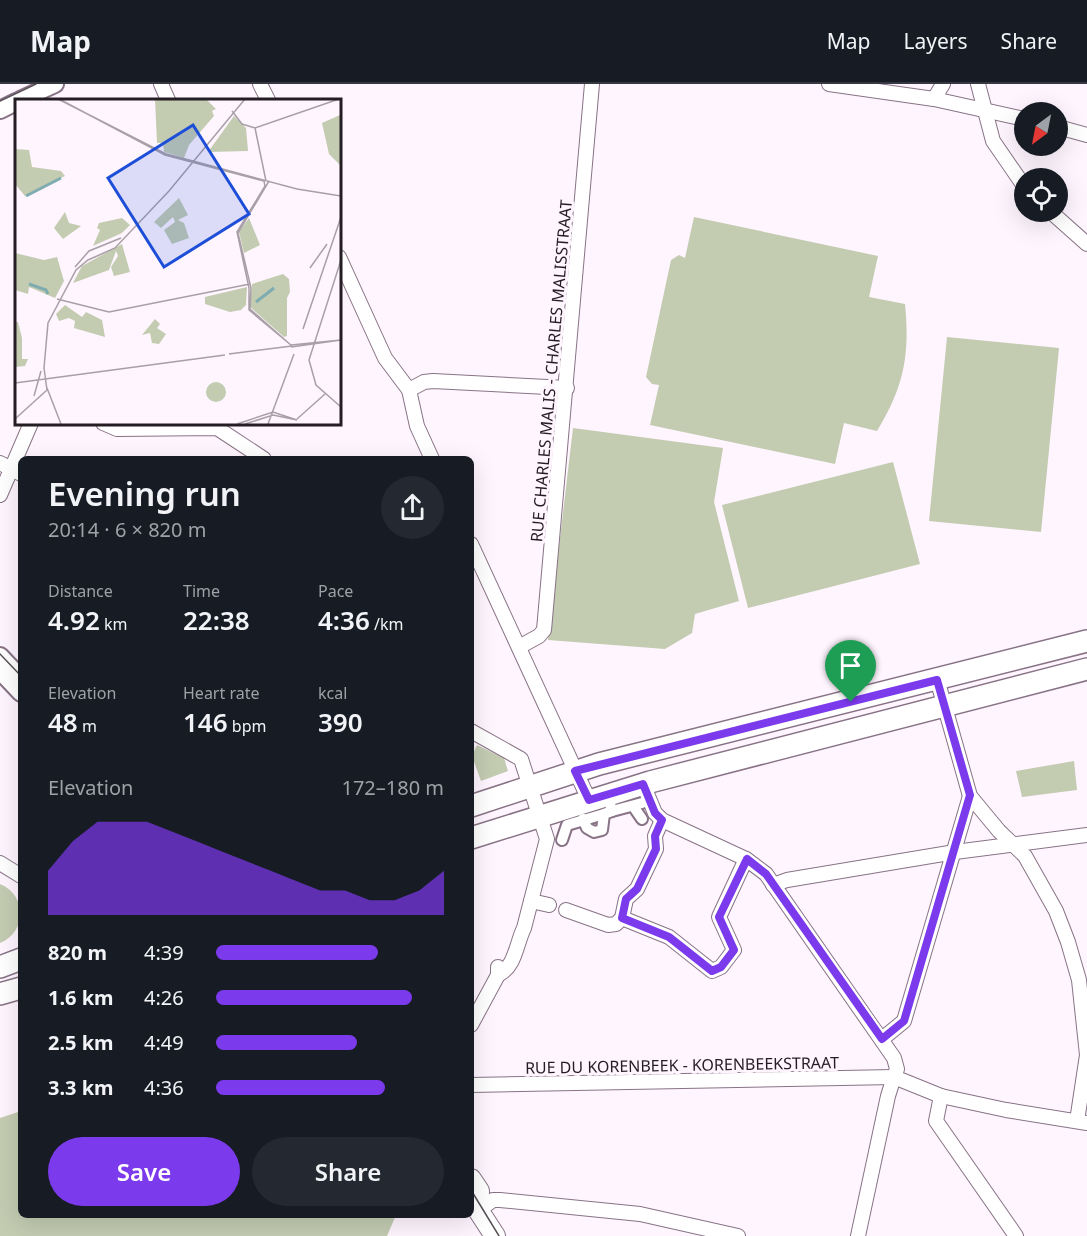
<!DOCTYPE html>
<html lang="en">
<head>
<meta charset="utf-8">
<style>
	:root { --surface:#171b24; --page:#242831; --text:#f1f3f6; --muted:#9ea1a6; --line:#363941; --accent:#7c3aed }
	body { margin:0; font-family:"Noto Sans",sans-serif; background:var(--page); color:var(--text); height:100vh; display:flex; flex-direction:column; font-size:22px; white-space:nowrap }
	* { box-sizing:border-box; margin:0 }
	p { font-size:20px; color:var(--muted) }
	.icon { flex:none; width:33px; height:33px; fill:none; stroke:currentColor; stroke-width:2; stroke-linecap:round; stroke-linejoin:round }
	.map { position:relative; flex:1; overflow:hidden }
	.side { position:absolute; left:18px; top:372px; width:456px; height:762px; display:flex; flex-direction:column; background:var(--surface); border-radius:9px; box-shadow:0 6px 24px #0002 }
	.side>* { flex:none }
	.needle { width:39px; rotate:212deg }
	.tools { position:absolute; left:1014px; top:18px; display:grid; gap:12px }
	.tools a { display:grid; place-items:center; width:54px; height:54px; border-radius:50%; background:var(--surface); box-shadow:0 6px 24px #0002; font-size:30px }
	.pin { position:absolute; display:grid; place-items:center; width:51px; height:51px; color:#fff; margin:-62px -26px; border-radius:50% 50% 50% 0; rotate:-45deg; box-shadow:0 0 6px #0007 }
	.pin .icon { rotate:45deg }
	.round { display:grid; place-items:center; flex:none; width:63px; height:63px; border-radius:32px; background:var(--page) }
	.headline { display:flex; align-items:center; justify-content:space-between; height:102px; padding:0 30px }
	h1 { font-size:33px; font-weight:600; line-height:45px }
	.metrics { display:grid; grid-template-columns:repeat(3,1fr); gap:9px; height:102px; padding:6px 30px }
	.metrics div { display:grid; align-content:center }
	.metrics b { font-size:26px; font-weight:600 }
	.metrics small { font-size:16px; font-weight:400 }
	.metrics p { font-size:16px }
	.chart { height:168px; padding:12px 30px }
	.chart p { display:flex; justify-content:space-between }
	.chart svg { width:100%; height:108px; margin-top:6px; fill:var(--accent); opacity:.7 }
	.action { display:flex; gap:12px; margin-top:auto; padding:12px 30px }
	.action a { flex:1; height:69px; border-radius:36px; background:var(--accent); color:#fff; font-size:24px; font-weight:600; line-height:69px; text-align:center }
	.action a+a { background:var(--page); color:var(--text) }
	ul { padding:0 30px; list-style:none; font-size:20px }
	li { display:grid; grid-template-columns:96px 72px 1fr; align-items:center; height:45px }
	li i { height:15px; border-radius:8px; background:var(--accent) }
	header { display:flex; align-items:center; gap:36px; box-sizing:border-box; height:84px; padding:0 30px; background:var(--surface); border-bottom:2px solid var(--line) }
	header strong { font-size:28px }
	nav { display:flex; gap:33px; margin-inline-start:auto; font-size:21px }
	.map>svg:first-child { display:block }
	.green { fill:#c3cbb1 }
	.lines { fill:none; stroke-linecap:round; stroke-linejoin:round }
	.pedestrian-casing { stroke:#887386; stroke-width:14 }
	.minor-casing { stroke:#887386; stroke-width:16 }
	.tertiary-casing { stroke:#887386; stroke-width:20 }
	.secondary-casing { stroke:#887386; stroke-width:22 }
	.primary-casing { stroke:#887386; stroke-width:24 }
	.pedestrian { stroke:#fff; stroke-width:10 }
	.minor { stroke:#fff; stroke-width:14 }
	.tertiary { stroke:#fff; stroke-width:16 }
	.secondary { stroke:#fff; stroke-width:20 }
	.primary { stroke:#fff; stroke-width:21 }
	.tram { stroke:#585057; stroke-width:1.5 }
	.route-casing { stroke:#fff; stroke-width:12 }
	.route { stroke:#7c3aed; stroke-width:8 }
	.labels { text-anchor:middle; stroke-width:6; stroke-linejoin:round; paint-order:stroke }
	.street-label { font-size:16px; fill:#251d24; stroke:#fff5fe }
	.inset-river { fill:none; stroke:#7eacb0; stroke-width:3 }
	.inset-road { fill:none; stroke:#a89fa7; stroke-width:1.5 }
	.view { fill:#1d4ed8; fill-opacity:0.15; stroke:#1d4ed8; stroke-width:3 }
	.inset-edge { fill:none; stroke:#251d24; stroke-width:3 }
</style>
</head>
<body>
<header>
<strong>Map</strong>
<nav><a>Map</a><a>Layers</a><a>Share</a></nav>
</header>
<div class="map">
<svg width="1087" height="1152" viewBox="0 0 1087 1152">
	<rect width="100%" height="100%" fill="#fff5fe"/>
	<!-- green -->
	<g class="green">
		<path d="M694,133L878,172L869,213L905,220C910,271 904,303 877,347L844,339L835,380L650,341L659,301L652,300L646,293L671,176L679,171L685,174Z"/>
		<polygon points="947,253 1059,264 1041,448 929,437"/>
		<polygon points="573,344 723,364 714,418 739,517 695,530 692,549 665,565 548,556"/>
		<polygon points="893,378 920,480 748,524 722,421"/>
		<polygon points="477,661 504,674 508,687 481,697 472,672"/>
		<polygon points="1074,677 1077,706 1022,713 1016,687"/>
		<path d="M0,800C27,811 27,848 0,859Z"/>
		<polygon points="21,1027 21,1131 396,1131 387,1152 0,1152 0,1034"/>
	</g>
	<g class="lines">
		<defs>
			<g id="pedestrian">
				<polyline points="633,722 642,735"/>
				<polyline points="612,727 642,719"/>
				<polyline points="583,735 587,744 594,748 602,746 604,730 612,727 610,720"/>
				<polyline points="562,756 567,741 604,730"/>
			</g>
			<g id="minor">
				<polyline points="161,0 168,16"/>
				<polyline points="260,0 268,16"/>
				<polyline points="829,0 934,15 1024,35"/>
				<polyline points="978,0 993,57 1024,102"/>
				<polyline points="934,15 943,0"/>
				<polyline points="1058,43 1087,51"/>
				<polyline points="1051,128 1087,160"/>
				<polyline points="339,173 385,274 409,306 417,342 432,375"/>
				<polyline points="409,306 424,298 433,297 567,304"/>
				<polyline points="103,339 117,345 217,344 264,375"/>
				<polyline points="0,379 21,390"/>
				<polyline points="0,411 31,339"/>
				<polyline points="471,460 589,716"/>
				<polyline points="519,563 539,552 544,546 592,0"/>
				<polyline points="937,595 970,712 999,747 1025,772 1056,827 1068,858 1079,896 1087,971 1077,1037"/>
				<path d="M471,647L521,675L547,755L524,844C516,860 516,882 498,891"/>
				<polyline points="643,700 655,729 662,736 746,775 766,790 894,974 897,985 894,993 941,1012 936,1037 1016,1152"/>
				<polyline points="0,779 21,792"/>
				<polyline points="773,801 787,796 955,768 1087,751"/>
				<polyline points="531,817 549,821"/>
				<polyline points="566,826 608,841 616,840 622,834 626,815 637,805 656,765 655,752 662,736"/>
				<polyline points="622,834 669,853 712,887 721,883 734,866 719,833 746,775"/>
				<polyline points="471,941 498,891 498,883"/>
				<polyline points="882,955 904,937 970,712"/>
				<polyline points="471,1001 894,993 888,1012 858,1152"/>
				<polyline points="941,1012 1006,1026 1087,1039"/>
				<polyline points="479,1126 493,1116 500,1116 640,1130 738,1152"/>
			</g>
			<g id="tertiary">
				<polyline points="20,16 55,0"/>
				<polyline points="0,26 16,18"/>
				<polyline points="0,572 18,591"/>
				<polyline points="0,587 21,609"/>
			</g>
			<g id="secondary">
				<polyline points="471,1095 479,1107 479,1126"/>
				<polyline points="471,1115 495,1152"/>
			</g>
			<g id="primary">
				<polyline points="471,722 599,680 1087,557"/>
				<polyline points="471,754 650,698 1087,585"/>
				<polyline points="0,883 21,875"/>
				<polyline points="0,910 21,904"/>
			</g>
		</defs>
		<!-- pedestrian casing -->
		<use href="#pedestrian" class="pedestrian-casing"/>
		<!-- minor casing -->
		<use href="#minor" class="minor-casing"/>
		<!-- tertiary casing -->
		<use href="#tertiary" class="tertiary-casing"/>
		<!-- secondary casing -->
		<use href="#secondary" class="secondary-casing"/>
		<!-- primary casing -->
		<use href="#primary" class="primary-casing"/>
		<!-- pedestrian -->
		<use href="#pedestrian" class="pedestrian"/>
		<!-- minor -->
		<use href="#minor" class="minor"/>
		<!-- tertiary -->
		<use href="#tertiary" class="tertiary"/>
		<!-- secondary -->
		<use href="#secondary" class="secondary"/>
		<!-- primary -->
		<use href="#primary" class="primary"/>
		<!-- tram -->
		<g class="tram">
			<polyline points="0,17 36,0"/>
			<polyline points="0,570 21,592"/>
			<polyline points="471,1106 499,1152"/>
		</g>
	</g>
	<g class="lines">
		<defs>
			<polygon id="route" points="937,596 970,711 904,937 882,955 766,790 747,775 719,833 734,866 721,883 712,887 669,853 622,834 626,815 637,805 656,765 655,752 662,736 655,729 643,700 589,716 575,687"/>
		</defs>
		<!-- route casing -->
		<use href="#route" class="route-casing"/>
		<!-- route -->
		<use href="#route" class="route"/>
	</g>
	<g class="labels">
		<!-- street labels -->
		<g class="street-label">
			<text transform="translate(551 287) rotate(-85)" y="6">RUE CHARLES MALIS - CHARLES MALISSTRAAT</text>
			<text transform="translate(682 981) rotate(-1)" y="6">RUE DU KORENBEEK - KORENBEEKSTRAAT</text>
		</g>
	</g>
	<!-- overview -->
	<g transform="translate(15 15)">
		<rect width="326" height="326" fill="#fff5fe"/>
		<path d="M140,0H196L192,1L201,10L197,12L199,17L174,46L169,59L149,53L148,44H142ZM325,16H326L325,66L314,55L307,24ZM219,17L231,29L233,52L193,53ZM0,50L14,51L17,68L46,72L50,77L10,97L0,85ZM164,99L173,116L163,121L169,124L174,139L157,145L149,131L160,123L158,118L146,129L139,123ZM50,113L54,124L66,127L48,140L39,129ZM107,119L115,126L107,134L78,147L85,131L82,129L84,124ZM234,119L245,146L229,154L224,133ZM107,145L115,173L99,177L96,168L103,157L101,152L94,171L58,184L67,167ZM0,154L29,161L42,158L49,182L40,199L14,188L13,195L0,191ZM268,175L274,180L275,193L272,199V237L269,238L235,208L237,185ZM232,188L231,206L226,211L215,213L190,205V198ZM50,206L67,218L71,213L87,221L90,238L59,229L60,222L54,219L44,222L41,215ZM140,220L145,225L142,229L151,235L144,245L137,244L135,234L127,236ZM0,223H3L7,239V260H13L10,267L0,268ZM191 293a10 10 0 1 1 20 0a10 10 0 1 1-20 0Z" fill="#c3cbb1"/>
		<path class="inset-river" d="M11,97L46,79M14,185L31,191L33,195M241,203L259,189"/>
		<path class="inset-road" d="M43,0L151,55L178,62M44,0L150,56L249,82L250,87L222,133L234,189V211L276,246L326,241M217,12L227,25L240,29L324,0M240,29L251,82M178,62L282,90L326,97M254,82L223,134L236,189L235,210L277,247M326,161L294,261L301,286L326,308M60,168L74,152L106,139M295,169L312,145M42,200L94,213L235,185M288,230L326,118M276,248L326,241M214,255L277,247M0,284L210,256M32,289L46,325M19,297L26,272M0,320L32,291L29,269L33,224L61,171L73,161L100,149L154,92L230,0M282,320L310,295M222,325L258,313L282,321L258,316L230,325M253,325L279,255"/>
		<path class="view" d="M178,26L234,115L149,168L93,79Z"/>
		<rect width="326" height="326" class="inset-edge"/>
	</g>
</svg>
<div class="tools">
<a><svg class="needle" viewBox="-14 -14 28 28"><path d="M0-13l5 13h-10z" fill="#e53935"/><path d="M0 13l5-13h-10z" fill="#9ea1a6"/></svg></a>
<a><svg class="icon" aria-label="locate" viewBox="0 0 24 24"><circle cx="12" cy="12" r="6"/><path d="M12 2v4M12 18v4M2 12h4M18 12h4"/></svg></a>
</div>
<div class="pin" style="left:851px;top:618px;background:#1e9e55"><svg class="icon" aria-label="arrive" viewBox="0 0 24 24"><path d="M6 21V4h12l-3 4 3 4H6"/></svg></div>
<section class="side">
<div class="headline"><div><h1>Evening run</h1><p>20:14 · 6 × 820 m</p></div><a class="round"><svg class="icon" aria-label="share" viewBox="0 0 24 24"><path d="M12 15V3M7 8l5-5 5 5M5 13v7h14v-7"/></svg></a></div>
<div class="metrics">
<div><p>Distance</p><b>4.92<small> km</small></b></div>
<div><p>Time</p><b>22:38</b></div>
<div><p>Pace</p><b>4:36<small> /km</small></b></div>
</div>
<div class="metrics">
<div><p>Elevation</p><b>48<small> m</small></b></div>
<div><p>Heart rate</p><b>146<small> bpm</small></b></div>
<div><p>kcal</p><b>390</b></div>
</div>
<div class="chart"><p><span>Elevation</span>172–180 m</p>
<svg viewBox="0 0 160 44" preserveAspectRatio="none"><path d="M0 44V26L10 14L20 6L30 6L40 6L50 10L60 14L70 18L80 22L90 26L100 30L110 34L120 34L130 38L140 38L150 34L160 26V44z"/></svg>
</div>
<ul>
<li><b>820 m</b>4:39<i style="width:71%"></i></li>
<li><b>1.6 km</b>4:26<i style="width:86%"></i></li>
<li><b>2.5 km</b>4:49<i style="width:62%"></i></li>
<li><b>3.3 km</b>4:36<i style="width:74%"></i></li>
</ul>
<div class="action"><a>Save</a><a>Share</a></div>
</section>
</div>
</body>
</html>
